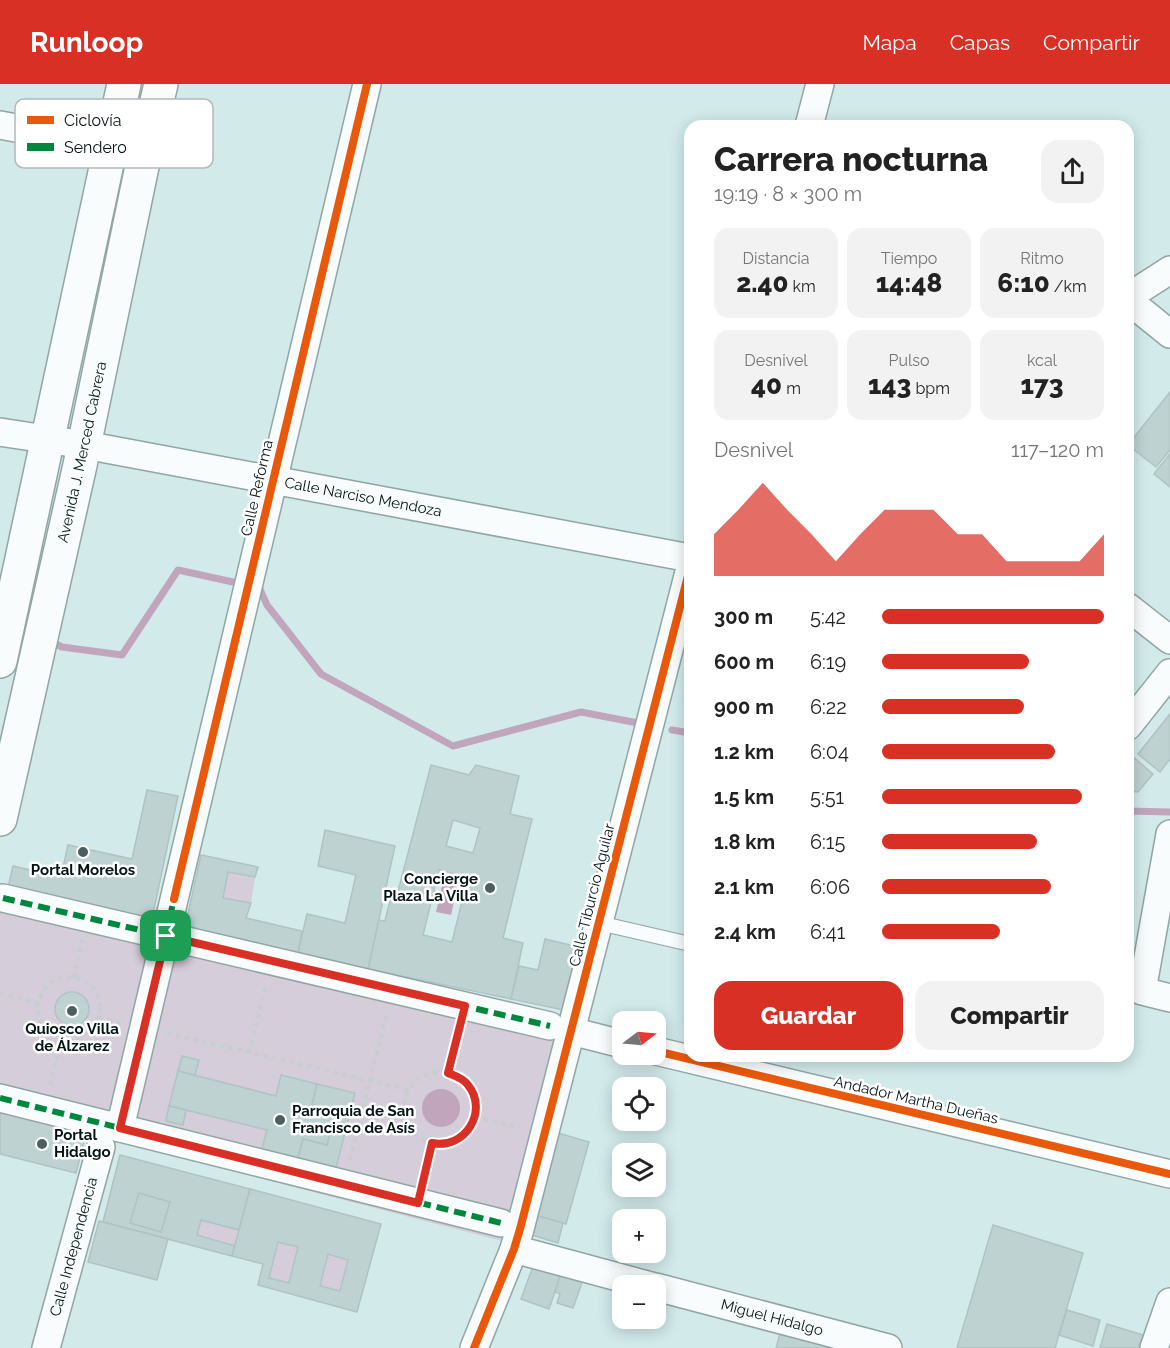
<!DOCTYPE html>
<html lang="es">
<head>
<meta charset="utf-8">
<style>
	:root { --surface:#fff; --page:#f2f2f2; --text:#222; --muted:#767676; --accent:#d93025 }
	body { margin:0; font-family:Raleway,sans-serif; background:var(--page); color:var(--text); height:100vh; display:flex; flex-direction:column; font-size:22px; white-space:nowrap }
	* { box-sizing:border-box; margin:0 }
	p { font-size:20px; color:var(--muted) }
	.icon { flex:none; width:33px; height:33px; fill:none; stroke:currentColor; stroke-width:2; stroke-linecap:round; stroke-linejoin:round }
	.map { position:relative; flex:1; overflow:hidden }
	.panel { position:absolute; left:684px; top:36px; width:450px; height:942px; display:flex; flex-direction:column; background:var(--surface); border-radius:18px; box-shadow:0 3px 15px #0003 }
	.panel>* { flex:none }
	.needle { width:39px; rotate:74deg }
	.controls { position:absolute; left:612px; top:927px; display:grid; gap:12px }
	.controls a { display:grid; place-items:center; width:54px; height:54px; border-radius:12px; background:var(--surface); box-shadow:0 3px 15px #0003; font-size:30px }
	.pin { position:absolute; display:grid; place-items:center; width:51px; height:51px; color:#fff; margin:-26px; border-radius:12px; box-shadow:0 3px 9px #0006 }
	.round { display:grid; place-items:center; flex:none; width:63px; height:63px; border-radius:18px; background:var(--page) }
	.head { display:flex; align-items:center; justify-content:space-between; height:102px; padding:0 30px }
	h1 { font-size:33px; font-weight:800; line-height:45px }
	.figures { display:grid; grid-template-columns:repeat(3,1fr); gap:9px; height:102px; padding:6px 30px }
	.figures div { display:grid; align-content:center; border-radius:15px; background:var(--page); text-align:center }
	.figures b { font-size:26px; font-weight:800 }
	.figures small { font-size:16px; font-weight:400 }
	.figures p { font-size:16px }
	.chart { height:168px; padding:12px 30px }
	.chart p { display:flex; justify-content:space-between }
	.chart svg { width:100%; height:108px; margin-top:6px; fill:var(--accent); opacity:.7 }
	.action { display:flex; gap:12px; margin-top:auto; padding:12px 30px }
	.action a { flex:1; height:69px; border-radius:18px; background:var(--accent); color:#fff; font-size:24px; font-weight:800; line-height:69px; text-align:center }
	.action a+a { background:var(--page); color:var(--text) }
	ul { padding:0 30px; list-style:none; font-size:20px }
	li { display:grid; grid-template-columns:96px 72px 1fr; align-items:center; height:45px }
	li i { height:15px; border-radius:8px; background:var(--accent) }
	header { display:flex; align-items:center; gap:36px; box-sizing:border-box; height:84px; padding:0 30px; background:var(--accent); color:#fff }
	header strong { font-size:28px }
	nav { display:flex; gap:33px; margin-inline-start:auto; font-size:21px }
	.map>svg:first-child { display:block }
	.green { fill:#d5cdda }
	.water { fill:#c0a5bd }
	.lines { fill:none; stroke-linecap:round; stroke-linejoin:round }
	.stream { stroke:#c0a5bd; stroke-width:7 }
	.building { fill:#bfd2d2; stroke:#b0c3c3; stroke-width:1.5; fill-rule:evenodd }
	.lane-casing { stroke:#92a5a5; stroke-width:16 }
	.street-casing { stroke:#92a5a5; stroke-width:30 }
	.secondary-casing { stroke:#92a5a5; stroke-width:36 }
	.path { stroke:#c8cfcf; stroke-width:4; stroke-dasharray:4.5 4.5; stroke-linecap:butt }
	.lane { stroke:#f8fcfc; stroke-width:14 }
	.street { stroke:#f8fcfc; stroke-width:27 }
	.secondary { stroke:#f8fcfc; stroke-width:33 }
	.quiet { stroke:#00873e; stroke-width:6; stroke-dasharray:12 6; stroke-linecap:butt }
	.cycleway-casing { stroke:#fff; stroke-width:11 }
	.cycleway { stroke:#e8590c; stroke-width:8 }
	.route-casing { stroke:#fff; stroke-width:12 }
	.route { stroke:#d93025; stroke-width:8 }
	.poi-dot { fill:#4c5f5f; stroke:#fff; stroke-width:2 }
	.labels { text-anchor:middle; stroke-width:5; stroke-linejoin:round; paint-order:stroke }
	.street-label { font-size:15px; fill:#041414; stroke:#fff }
	.poi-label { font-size:15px; font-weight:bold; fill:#041414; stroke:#fff }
	.key { fill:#fff; stroke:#b4b8b8; stroke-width:1.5 }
	.key-label { font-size:16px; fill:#041414 }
</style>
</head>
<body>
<header>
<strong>Runloop</strong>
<nav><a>Mapa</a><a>Capas</a><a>Compartir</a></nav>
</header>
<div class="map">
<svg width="1170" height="1264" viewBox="0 0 1170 1264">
	<rect width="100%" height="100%" fill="#d2eaea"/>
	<!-- green -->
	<g class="green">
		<polygon points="228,788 255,793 251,819 223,814"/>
		<polygon points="0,807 567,932 502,1157 0,1027"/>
		<polygon points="201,1136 239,1146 235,1162 197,1151"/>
		<polygon points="278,1158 298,1163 289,1199 269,1194"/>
		<polygon points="328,1170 348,1176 340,1207 320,1202"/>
	</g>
	<!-- water -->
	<g class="water">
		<polygon points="443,797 458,800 451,831 436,828"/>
		<circle cx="441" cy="1024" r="19"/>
	</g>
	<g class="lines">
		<!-- stream -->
		<g class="stream">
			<polyline points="256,503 259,503 267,521 321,590 453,662 581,628 643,640"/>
			<polyline points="48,556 62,563 122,571 178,486 242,500"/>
			<polyline points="672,646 690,649"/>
			<polyline points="1128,727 1170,728"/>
		</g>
	</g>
	<!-- building -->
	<g class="building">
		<polygon points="1170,308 1170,366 1156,383 1128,361"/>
		<polygon points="1170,370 1170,403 1154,390"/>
		<polygon points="1170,630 1170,675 1160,688 1138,670"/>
		<polygon points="1132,672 1153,690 1138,708 1128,707 1128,677"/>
		<path d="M431,681L469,691L476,681L519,692L510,730L532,735L503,854L523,859L511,915L368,885L378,836L385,837L390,817L396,815ZM453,736L480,744L473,769L446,762ZM439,786L468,793L452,858L423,851Z"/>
		<polygon points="147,706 178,712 151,839 7,808 13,782 61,793 68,761 132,775"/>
		<polygon points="325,746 395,762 368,885 298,869 307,830 345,839 356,791 318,782"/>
		<polygon points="201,771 258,783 255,793 228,788 223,814 251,819 246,834 302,847 298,869 185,843"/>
		<polygon points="545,855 583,864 569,927 511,915 519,882 538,886"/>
		<circle cx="72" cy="925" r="17"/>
		<polygon points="182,972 199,976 195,991 178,987"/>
		<polygon points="178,987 276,1012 281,991 317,1000 312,1021 336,1027 327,1061 303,1055 298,1074 262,1065 267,1046 169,1022"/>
		<polygon points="317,1000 355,1009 336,1084 298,1074 303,1055 327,1061 336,1027 312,1021"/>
		<polygon points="169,1022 186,1026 183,1041 166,1037"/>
		<polygon points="0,1028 86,1050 76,1089 0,1070"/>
		<polygon points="558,1049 589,1058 566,1140 534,1131"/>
		<path d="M120,1071L250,1105L239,1146L201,1136L197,1151L235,1162L232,1172L103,1138ZM140,1112L167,1119L159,1146L132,1138Z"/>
		<path d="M250,1105L381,1140L357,1228L258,1201L263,1180L232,1172ZM278,1158L298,1163L289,1199L269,1194ZM328,1170L348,1176L340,1207L320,1202Z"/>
		<polygon points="139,1109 170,1118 161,1148 130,1139"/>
		<polygon points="538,1132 563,1139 558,1159 532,1151"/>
		<polygon points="99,1137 168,1155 157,1196 88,1178"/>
		<polygon points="993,1141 1083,1169 1055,1264 957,1264"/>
		<polygon points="535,1177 562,1187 549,1225 521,1215"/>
		<polygon points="562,1186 584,1193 573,1224 557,1219 560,1210 555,1208"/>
		<polygon points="1067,1226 1100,1236 1093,1262 1059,1251"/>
		<polygon points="1107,1240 1143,1251 1138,1264 1100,1264"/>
		<polygon points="782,1243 855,1264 776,1264"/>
	</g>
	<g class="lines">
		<defs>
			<polyline id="lane" points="599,839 690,860"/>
			<g id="street">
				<polyline points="0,41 131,66"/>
				<polyline points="809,42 820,0"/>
				<polyline points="1128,213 1170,186"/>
				<polyline points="1128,216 1170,250"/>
				<path id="s1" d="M0,348L85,361L690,474"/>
				<polyline points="1128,523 1170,556"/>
				<polyline points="1128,642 1170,589"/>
				<polyline points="1170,750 1142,907 1170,914"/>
				<polyline points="3,814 550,942"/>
				<polyline points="571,947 622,960"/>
				<polyline points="656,967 1170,1090"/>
				<polyline points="0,1014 501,1139"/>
				<polyline points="120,1044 367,0"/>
				<polyline points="514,1165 651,1202"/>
				<path id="s2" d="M656,1203L888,1264"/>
				<path id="s3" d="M46,1264L101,1063"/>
				<polyline points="474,1264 514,1165 520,1145 690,484"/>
				<polyline points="1154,1264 1170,1218"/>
			</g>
			<g id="secondary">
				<polyline points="0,577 124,0"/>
				<path id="s4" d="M0,735L80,381L145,68L161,0"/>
			</g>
		</defs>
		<!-- lane casing -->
		<use href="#lane" class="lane-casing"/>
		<!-- street casing -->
		<use href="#street" class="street-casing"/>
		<!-- secondary casing -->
		<use href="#secondary" class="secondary-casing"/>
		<!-- path -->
		<g class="path">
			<circle cx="69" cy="924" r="31"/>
			<polyline points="74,894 82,856"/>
			<polyline points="0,910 39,919"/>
			<polyline points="99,934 121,939"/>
			<polyline points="167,949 409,1006"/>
			<polyline points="249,969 266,900"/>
			<circle cx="440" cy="1024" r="36"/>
			<polyline points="448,989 459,946"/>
			<polyline points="50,1001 61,954"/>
			<polyline points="475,1033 521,1044"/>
			<polyline points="350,1076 387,929"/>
			<polyline points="424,1096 432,1059"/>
		</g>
		<!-- lane -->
		<use href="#lane" class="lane"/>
		<!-- street -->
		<use href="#street" class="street"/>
		<!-- secondary -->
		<use href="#secondary" class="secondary"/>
		<!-- quiet -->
		<g class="quiet">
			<polyline points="3,814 550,942"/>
			<polyline points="0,1014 501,1139"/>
			<polyline points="120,1044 174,815"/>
		</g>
		<defs>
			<g id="cycleway">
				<polyline points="174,815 367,0"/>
				<polyline points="656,967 1170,1090"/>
				<polyline points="474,1264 514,1165 520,1145 690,484"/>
			</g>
		</defs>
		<!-- cycleway casing -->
		<use href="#cycleway" class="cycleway-casing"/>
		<!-- cycleway -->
		<use href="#cycleway" class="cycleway"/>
	</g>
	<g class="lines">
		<defs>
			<path id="route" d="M166,852L465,922L448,989C455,992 463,994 468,1001C489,1027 465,1066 432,1059L418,1119L120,1044Z"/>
		</defs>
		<!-- route casing -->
		<use href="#route" class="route-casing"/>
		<!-- route -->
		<use href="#route" class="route"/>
	</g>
	<!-- markers -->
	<g class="poi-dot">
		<circle cx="83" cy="768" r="6"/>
		<circle cx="490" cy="804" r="6"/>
		<circle cx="72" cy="927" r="6"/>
		<circle cx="280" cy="1036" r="6"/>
		<circle cx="42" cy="1060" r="6"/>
	</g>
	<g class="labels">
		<!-- street labels -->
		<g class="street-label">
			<text dy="5" stroke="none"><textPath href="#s4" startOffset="376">Avenida J. Merced Cabrera</textPath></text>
			<text transform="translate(257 404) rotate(-77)" y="5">Calle Reforma</text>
			<text dy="5" stroke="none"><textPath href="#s1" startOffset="369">Calle Narciso Mendoza</textPath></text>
			<text transform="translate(592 811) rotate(-76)" y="5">Calle Tiburcio Aguilar</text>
			<text transform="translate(916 1016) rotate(13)" y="5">Andador Martha Dueñas</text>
			<text dy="5" stroke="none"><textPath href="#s3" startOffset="105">Calle Independencia</textPath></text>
			<text dy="5" stroke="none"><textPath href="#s2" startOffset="120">Miguel Hidalgo</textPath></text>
		</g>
		<!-- poi labels -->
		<g class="poi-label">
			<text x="83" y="791">Portal Morelos</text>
			<text x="478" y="800" text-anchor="end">Concierge<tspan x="478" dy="17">Plaza La Villa</tspan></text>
			<text x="72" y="950">Quiosco Villa<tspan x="72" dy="17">de Álzarez</tspan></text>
			<text x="292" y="1032" text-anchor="start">Parroquia de San<tspan x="292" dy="17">Francisco de Asís</tspan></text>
			<text x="54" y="1056" text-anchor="start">Portal<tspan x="54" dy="17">Hidalgo</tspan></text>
		</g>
	</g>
	<!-- legend -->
	<rect x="15" y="15" width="198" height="69" rx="9" class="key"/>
	<rect x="27" y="32" width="27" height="8" fill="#e8590c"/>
	<rect x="27" y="59" width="27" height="8" fill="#00873e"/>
	<g class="key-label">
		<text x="64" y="42">Ciclovía</text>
		<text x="64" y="69">Sendero</text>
	</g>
</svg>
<div class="controls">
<a><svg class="needle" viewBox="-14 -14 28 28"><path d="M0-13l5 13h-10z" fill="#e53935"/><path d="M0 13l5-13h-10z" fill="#767676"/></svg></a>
<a><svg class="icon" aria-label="locate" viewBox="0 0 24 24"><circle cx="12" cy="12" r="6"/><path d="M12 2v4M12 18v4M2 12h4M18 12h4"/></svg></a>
<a><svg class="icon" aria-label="layers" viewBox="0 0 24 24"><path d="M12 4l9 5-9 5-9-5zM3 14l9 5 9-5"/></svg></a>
<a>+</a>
<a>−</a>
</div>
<div class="pin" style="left:166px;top:852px;background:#1e9e55"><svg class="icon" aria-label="arrive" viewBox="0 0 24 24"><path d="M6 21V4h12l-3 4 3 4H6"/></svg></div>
<section class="panel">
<div class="head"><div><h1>Carrera nocturna</h1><p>19:19 · 8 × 300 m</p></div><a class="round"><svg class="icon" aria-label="share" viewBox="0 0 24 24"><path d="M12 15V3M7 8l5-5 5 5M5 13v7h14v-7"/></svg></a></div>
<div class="figures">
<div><p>Distancia</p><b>2.40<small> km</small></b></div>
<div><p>Tiempo</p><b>14:48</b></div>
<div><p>Ritmo</p><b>6:10<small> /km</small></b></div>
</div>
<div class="figures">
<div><p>Desnivel</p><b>40<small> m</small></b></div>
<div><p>Pulso</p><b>143<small> bpm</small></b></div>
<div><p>kcal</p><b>173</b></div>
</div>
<div class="chart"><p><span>Desnivel</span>117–120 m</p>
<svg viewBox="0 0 160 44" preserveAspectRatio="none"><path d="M0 44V27L10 17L20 6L30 17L40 27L50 38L60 27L70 17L80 17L90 17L100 27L110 27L120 38L130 38L140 38L150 38L160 27V44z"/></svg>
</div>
<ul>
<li><b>300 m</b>5:42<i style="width:100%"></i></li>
<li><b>600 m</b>6:19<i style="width:66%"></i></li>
<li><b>900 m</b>6:22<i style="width:64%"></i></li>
<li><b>1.2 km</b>6:04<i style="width:78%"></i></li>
<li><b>1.5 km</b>5:51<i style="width:90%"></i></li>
<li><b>1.8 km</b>6:15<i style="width:70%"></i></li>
<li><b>2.1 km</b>6:06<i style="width:76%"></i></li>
<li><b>2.4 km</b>6:41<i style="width:53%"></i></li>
</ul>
<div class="action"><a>Guardar</a><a>Compartir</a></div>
</section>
</div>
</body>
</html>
